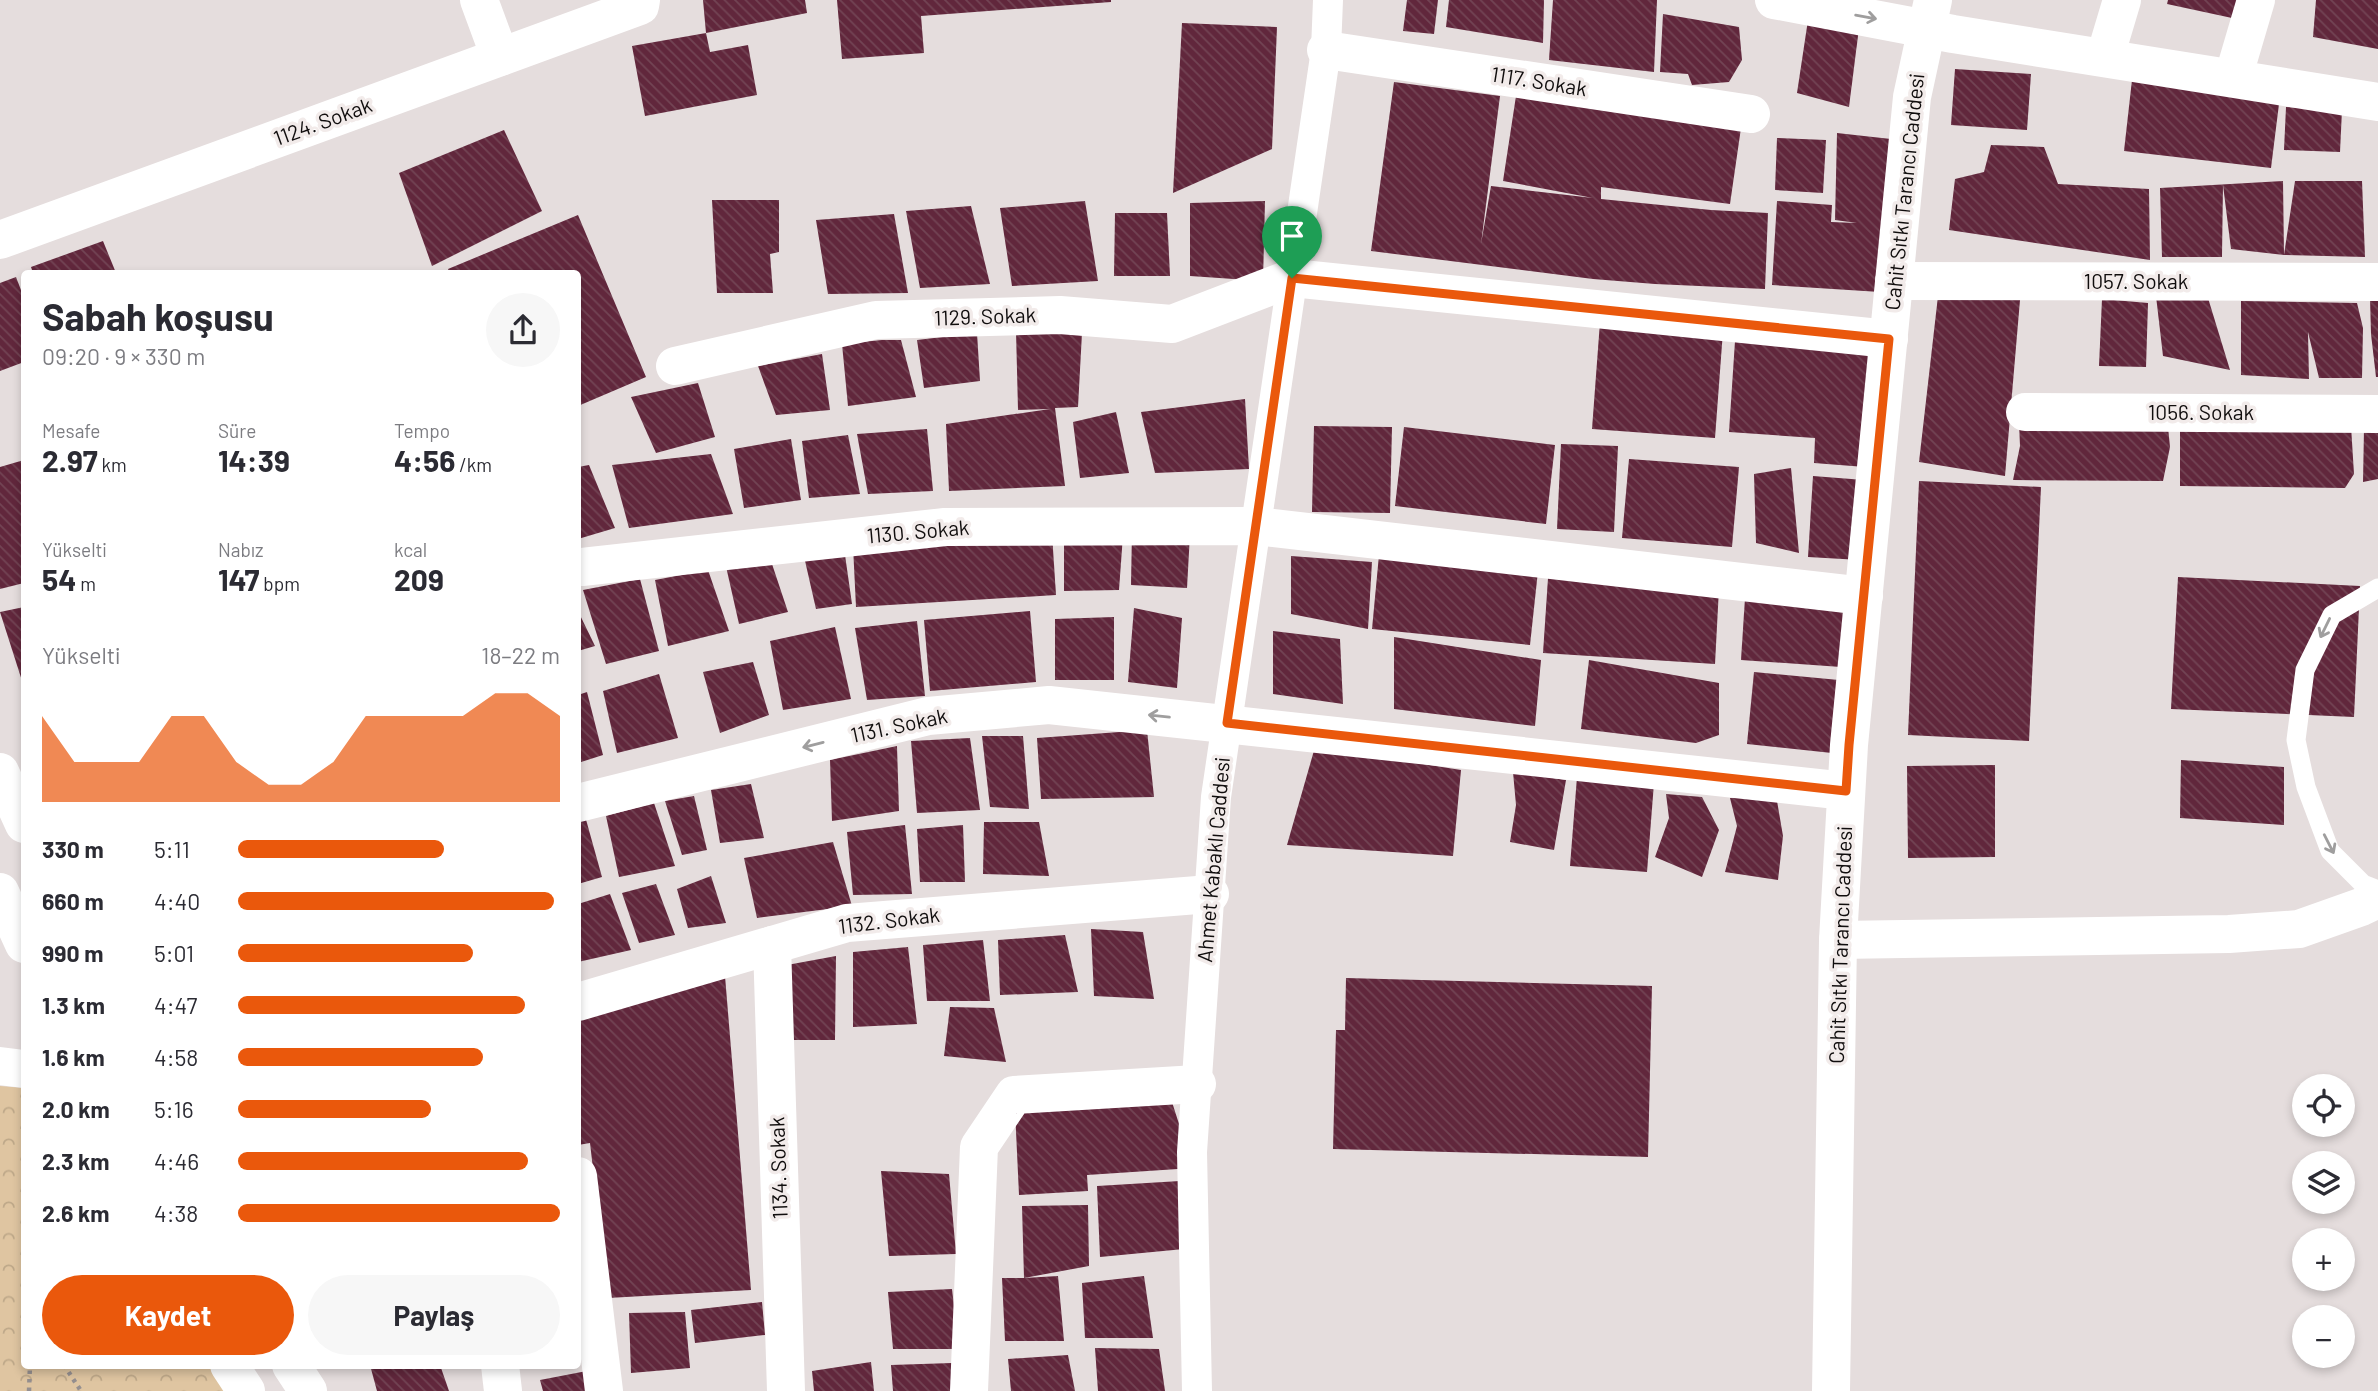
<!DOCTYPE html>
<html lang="tr">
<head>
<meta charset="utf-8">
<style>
	:root { --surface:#fff; --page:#f7f7f7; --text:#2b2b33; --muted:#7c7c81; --accent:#ea580c }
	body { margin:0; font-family:Barlow,sans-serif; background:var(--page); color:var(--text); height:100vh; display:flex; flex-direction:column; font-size:26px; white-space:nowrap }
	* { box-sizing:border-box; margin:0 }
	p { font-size:23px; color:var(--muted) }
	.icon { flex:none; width:38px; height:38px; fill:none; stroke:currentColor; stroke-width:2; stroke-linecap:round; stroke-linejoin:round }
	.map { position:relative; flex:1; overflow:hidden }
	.details { position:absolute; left:21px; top:270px; width:560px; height:1099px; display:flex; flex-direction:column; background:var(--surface); border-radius:7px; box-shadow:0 4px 10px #0003 }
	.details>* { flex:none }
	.fabs { position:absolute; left:2292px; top:1074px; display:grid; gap:14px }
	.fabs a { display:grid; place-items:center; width:63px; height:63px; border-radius:50%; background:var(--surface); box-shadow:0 4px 10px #0003; font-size:35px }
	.pin { position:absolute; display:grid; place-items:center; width:60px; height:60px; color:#fff; margin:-72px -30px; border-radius:50% 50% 50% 0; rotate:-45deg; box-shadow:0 0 7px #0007 }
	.pin .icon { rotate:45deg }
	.round { display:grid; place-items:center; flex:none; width:74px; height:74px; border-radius:37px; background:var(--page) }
	.head { display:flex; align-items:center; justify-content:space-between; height:119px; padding:0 21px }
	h1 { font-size:38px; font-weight:700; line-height:52px }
	.metrics { display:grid; grid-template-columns:repeat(3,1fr); gap:10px; height:119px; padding:7px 21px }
	.metrics div { display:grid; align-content:center }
	.metrics b { font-size:30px; font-weight:700 }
	.metrics small { font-size:19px; font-weight:400 }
	.metrics p { font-size:19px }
	.chart { height:196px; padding:14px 21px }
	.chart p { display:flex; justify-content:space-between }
	.chart svg { width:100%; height:126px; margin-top:7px; fill:var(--accent); opacity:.7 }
	.cta { display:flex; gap:14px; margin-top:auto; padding:14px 21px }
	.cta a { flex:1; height:80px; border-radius:42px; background:var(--accent); color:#fff; font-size:28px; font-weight:700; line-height:80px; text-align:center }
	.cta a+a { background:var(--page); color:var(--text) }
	ul { padding:0 21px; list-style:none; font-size:23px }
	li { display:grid; grid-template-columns:112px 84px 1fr; align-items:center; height:52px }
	li i { height:18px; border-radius:9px; background:var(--accent) }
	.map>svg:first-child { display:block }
	.park { fill:url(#park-crowns) }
	.building { fill:url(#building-back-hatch) }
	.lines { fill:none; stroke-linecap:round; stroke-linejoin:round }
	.path { stroke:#958f8f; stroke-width:4.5; stroke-dasharray:3.5 5; stroke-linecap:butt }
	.service { stroke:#fff; stroke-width:19 }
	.pedestrian { stroke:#fff; stroke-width:30 }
	.minor { stroke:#fff; stroke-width:38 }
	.secondary { stroke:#fff; stroke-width:38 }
	.oneway { stroke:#9f9e9e }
	.route-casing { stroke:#fff; stroke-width:14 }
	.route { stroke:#ea580c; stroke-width:9 }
	.labels { text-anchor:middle; stroke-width:7; stroke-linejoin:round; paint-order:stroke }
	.street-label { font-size:21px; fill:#100d0d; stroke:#f2ebea }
</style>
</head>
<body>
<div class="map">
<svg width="2378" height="1391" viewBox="0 0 2378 1391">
	<defs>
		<pattern id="park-crowns" width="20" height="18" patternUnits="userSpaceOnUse" patternTransform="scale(1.75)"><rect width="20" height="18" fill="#dfc5a1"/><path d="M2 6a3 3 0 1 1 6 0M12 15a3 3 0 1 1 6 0" fill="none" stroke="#bea889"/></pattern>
		<pattern id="building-back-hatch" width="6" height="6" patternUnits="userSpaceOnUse" patternTransform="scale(1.75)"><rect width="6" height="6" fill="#61273c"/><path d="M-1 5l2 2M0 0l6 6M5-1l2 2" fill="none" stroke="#724454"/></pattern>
	</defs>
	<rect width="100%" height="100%" fill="#e5dddd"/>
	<!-- park -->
	<polygon class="park" points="0,1086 24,1088 24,1365 218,1365 234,1391 0,1391"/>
	<!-- building -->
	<g class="building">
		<polygon points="703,0 805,0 807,13 706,33"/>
		<polygon points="837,0 1111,0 1111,2 921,16 924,53 842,59"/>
		<polygon points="1407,0 1438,0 1434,34 1403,31"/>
		<polygon points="1449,0 1544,0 1543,43 1446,27"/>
		<polygon points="1553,0 1657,0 1654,72 1549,60"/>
		<polygon points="2168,0 2237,0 2232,18 2167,4"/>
		<polygon points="2316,0 2378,0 2378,49 2313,37"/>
		<polygon points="1663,14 1739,27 1742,60 1729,82 1692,85 1688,74 1660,72"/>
		<polygon points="1808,20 1859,28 1849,107 1797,93"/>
		<polygon points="1182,23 1277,27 1272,149 1173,193"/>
		<polygon points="706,33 710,52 748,45 757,95 645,116 632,46"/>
		<polygon points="1955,69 2031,74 2027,130 1951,125"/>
		<polygon points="2133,71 2281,88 2271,168 2124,151"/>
		<polygon points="1394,82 1500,96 1481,244 1491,186 1593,198 1503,181 1516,96 1741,128 1730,204 1601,187 1601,199 1711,210 1768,213 1765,289 1655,284 1593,279 1371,251"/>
		<polygon points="2286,107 2342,110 2340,152 2284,150"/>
		<polygon points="504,130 542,211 432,266 399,173"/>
		<polygon points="1837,133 1900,140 1880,292 1772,285 1777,201 1832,205 1831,222 1857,223 1835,220"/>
		<polygon points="1777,138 1826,140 1823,193 1775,190"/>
		<polygon points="1991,145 2044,147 2058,184 2149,189 2150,260 1949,230 1955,179 1984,172"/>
		<polygon points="2283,181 2284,255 2231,249 2223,185 2222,257 2162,257 2160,188"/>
		<polygon points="2295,181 2362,181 2365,257 2284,255"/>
		<polygon points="712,200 779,200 779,252 770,254 773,293 717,293"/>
		<polygon points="1085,201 1098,281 1012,286 1000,208"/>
		<polygon points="1265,201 1263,281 1190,276 1190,203"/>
		<polygon points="971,206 990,284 920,288 906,211"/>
		<polygon points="1115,213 1167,213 1170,276 1114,276"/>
		<polygon points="894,214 908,293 828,294 816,220"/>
		<polygon points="578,215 646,377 578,406 578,273 449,273 448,269"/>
		<polygon points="103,241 116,273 33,273 31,267"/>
		<polygon points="16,277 24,298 24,362 0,371 0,283"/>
		<polygon points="1938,296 2020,300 2005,476 1919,462"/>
		<polygon points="2156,296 2208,298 2230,370 2163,356"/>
		<polygon points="2378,297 2378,377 2376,377 2371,334 2370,298"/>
		<polygon points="2102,299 2148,303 2146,367 2099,366"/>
		<polygon points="2241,301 2357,303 2363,328 2362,378 2319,378 2308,332 2309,379 2241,375"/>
		<polygon points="1600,322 1723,331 1715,438 1592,429"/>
		<polygon points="1016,331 1082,333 1078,407 1055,408 1065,486 949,491 946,424 1050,409 1018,410"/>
		<polygon points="977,333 980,381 924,388 917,340"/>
		<polygon points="882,340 901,340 916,397 848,406 842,344"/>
		<polygon points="1735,341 1874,351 1865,467 1814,463 1815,438 1729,432"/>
		<polygon points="822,354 830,410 776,415 758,366"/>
		<polygon points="698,383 715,437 656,453 631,397"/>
		<polygon points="1245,399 1249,469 1155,473 1141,412"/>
		<polygon points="1116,412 1129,473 1080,478 1073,422"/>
		<polygon points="2019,423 2168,427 2170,447 2163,481 2013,480 2020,446"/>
		<polygon points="2180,424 2351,426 2354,474 2345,488 2180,486"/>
		<polygon points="1314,426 1392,427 1390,513 1312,512"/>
		<polygon points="1404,427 1555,445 1546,524 1395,506"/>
		<polygon points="2378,428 2378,479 2363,482 2364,429"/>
		<polygon points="927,429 933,491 868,494 857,434"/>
		<polygon points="848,435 860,494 809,498 802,441"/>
		<polygon points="791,439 801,500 744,508 734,449"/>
		<polygon points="1561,444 1618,446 1614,532 1557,529"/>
		<polygon points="711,454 733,514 629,528 612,465"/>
		<polygon points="1629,459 1739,467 1732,547 1622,538"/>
		<polygon points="24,460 24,583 0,589 0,467"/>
		<polygon points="589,465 615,528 578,539 578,467"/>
		<polygon points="1791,468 1799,553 1756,543 1754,474"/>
		<polygon points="1813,476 1864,480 1860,560 1808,557"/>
		<polygon points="1919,481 2041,487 2029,741 1908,735"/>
		<polygon points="1132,531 1190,534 1187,588 1131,585"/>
		<polygon points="1052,534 1056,595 856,607 853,546"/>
		<polygon points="1064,535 1123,535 1119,590 1064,591"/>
		<polygon points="844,548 852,604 816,609 803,552"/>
		<polygon points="1379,555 1538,571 1530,645 1372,629"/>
		<polygon points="1291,556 1372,562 1368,629 1291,614"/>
		<polygon points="770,558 788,612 739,624 725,562"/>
		<polygon points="708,570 729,631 668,646 655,580"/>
		<polygon points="2178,577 2360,586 2354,717 2171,709"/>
		<polygon points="1548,578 1719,588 1715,664 1543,653"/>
		<polygon points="640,579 659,651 606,664 583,590"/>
		<polygon points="1745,598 1845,604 1841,667 1741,660"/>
		<polygon points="24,607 24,687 0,612"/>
		<polygon points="1134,608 1182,618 1177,688 1128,682"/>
		<polygon points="578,611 595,646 578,651"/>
		<polygon points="1030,611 1036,682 930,691 924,620"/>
		<polygon points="1114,617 1114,680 1055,680 1055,619"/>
		<polygon points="917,621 925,696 867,700 855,628"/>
		<polygon points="835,627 851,699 783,710 770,641"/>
		<polygon points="1273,631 1340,639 1343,704 1273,694"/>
		<polygon points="1394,637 1541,660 1535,726 1394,709"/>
		<polygon points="1589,660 1719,683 1719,735 1696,743 1581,729"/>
		<polygon points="753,662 769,715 720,733 703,672"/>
		<polygon points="1754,672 1839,680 1832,753 1747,744"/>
		<polygon points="659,674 678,738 617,753 603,691"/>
		<polygon points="587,692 603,755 578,763 578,695"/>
		<polygon points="1147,730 1154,797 1041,799 1037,738"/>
		<polygon points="982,736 1023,736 1029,809 990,807"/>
		<polygon points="970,738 980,810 917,813 911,741"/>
		<polygon points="897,746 899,811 832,821 830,760"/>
		<polygon points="1315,747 1461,770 1453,856 1287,845"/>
		<polygon points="2181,760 2284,767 2284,825 2180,818"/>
		<polygon points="1995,765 1995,857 1908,858 1907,766"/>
		<polygon points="1513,772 1566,780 1554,850 1510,842 1516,805"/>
		<polygon points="1577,777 1654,783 1647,872 1570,866"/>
		<polygon points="751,784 764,838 720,843 711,790"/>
		<polygon points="1666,794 1702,797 1719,830 1702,877 1655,857 1669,818"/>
		<polygon points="1776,795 1783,836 1778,880 1725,872 1737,826 1730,798"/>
		<polygon points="694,796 707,850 682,855 665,801"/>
		<polygon points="654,803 675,866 619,877 606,816"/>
		<polygon points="585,816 602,877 578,884 578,818"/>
		<polygon points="984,822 1039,822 1049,876 983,874"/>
		<polygon points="905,825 912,894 853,895 847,832"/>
		<polygon points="963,825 965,882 920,882 917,829"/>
		<polygon points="833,842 852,906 757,918 744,858"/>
		<polygon points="711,876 726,923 688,928 677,889"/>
		<polygon points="656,884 675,935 639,943 622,893"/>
		<polygon points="610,894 631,950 578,962 578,904"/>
		<polygon points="1091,929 1143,932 1154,999 1094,996"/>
		<polygon points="1065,935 1078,992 1000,995 998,940"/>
		<polygon points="983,940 990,1001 927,1001 923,945"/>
		<polygon points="908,947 917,1024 853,1027 853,952"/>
		<polygon points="836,956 835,1040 786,1040 787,965"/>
		<polygon points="725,976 751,1290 608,1298 590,1143 578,1145 578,1016"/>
		<polygon points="1346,978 1652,986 1648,1157 1333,1149 1336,1030 1345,1030"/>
		<polygon points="950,1007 994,1008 1006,1062 944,1056"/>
		<polygon points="1172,1102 1193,1168 1087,1175 1088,1191 1019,1195 1015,1110"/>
		<polygon points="881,1171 949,1174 956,1254 889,1256"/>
		<polygon points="1180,1181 1184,1249 1100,1257 1097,1186"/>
		<polygon points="1088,1205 1089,1266 1024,1278 1058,1276 1064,1341 1005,1341 1002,1278 1024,1278 1022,1206"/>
		<polygon points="1144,1276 1153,1338 1085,1338 1082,1283"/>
		<polygon points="952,1289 959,1349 893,1349 888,1292"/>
		<polygon points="762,1302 765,1335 695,1343 691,1310"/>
		<polygon points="685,1312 690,1368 631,1373 629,1313"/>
		<polygon points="1095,1348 1159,1349 1165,1391 1098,1391"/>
		<polygon points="1068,1355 1075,1391 1011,1391 1008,1359"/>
		<polygon points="871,1362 874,1391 814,1391 812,1371"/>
		<polygon points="952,1363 955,1391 893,1391 891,1365"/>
		<polygon points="370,1365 440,1365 449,1391 377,1391"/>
		<polygon points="597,1369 599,1391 543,1391 540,1380"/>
	</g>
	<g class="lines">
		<!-- path -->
		<g class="path">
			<polyline points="64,1365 81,1391"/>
			<polyline points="29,1391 30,1365"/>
		</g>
		<!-- service -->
		<polyline class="service" points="2378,588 2332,615 2305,670 2296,740 2306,787 2330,851 2363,884 2378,890"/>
		<!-- pedestrian -->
		<polyline class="pedestrian" points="1197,1391 1192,1152 1216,797 1326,50 1328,0"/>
		<!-- minor -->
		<g class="minor">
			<polyline points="479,0 500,57"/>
			<polyline points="1774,0 1953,34 2378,102"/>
			<polyline points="1326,50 1751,114"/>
			<polyline points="2105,57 2122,0"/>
			<polyline points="2233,78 2256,0"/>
			<polyline points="0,240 640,6 641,0"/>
			<polyline points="1894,281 2378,282"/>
			<polyline points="675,366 876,320 1060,315 1172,324 1292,278 1889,339"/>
			<polyline points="2025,412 2378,414"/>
			<polyline points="582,567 945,527 1255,526 1864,596"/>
			<polyline points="578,803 928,716 1049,705 1846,791"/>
			<polyline points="1838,940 2229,934 2299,929 2361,907 2378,899"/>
			<polyline points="772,945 786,1391"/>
			<polyline points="578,1002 847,923 1210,894"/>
			<polyline points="0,1066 24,1069"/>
			<polyline points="578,1176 604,1391"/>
			<polyline points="500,1365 503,1391"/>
			<polyline points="969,1391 979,1147 1014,1095 1197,1084"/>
			<polyline points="1831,1391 1838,940 1849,745 1912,97 1933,0"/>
		</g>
		<!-- secondary -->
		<g class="secondary">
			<polyline points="0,772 24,824"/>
			<polyline points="0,892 24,944"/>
			<polyline points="229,1365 246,1391"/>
			<polyline points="291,1365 308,1391"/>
		</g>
	</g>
	<!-- one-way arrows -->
	<defs><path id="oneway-shaft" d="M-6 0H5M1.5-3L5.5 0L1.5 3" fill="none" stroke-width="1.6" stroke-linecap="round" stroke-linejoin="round" transform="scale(1.75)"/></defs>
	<g class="oneway">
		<use href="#oneway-shaft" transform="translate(1866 17) rotate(10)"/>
		<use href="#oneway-shaft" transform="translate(2325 628) rotate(116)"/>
		<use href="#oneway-shaft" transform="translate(1159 716) rotate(-174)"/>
		<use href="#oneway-shaft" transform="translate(813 745) rotate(166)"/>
		<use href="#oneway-shaft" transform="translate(2329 844) rotate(63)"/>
	</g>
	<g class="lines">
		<defs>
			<polygon id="route" points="1292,278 1889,339 1849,745 1846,791 1227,723"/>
		</defs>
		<!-- route casing -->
		<use href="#route" class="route-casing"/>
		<!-- route -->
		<use href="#route" class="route"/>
	</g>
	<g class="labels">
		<!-- street labels -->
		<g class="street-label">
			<text transform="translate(1539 82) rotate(9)" y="7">1117. Sokak</text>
			<text transform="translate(323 122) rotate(-20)" y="7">1124. Sokak</text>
			<text transform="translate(1905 192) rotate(-84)" y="7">Cahit Sıtkı Tarancı Caddesi</text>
			<text x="2136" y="289">1057. Sokak</text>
			<text transform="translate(985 317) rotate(-2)" y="7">1129. Sokak</text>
			<text x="2201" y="420">1056. Sokak</text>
			<text transform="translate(918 532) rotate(-5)" y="7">1130. Sokak</text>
			<text transform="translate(899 726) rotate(-12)" y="7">1131. Sokak</text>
			<text transform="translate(1214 860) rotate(-85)" y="7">Ahmet Kabaklı Caddesi</text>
			<text transform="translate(889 921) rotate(-7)" y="7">1132. Sokak</text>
			<text transform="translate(1841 945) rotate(-88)" y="7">Cahit Sıtkı Tarancı Caddesi</text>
			<text transform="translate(779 1168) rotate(-92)" y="7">1134. Sokak</text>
		</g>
	</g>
</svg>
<div class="fabs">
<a><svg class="icon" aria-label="locate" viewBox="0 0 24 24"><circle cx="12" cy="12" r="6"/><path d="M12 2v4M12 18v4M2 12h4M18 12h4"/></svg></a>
<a><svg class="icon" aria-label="layers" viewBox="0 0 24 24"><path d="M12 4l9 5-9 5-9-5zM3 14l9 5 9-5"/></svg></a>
<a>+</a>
<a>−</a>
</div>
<div class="pin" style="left:1292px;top:278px;background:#1e9e55"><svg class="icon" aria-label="arrive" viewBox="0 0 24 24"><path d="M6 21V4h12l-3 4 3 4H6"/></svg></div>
<section class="details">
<div class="head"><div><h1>Sabah koşusu</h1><p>09:20 · 9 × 330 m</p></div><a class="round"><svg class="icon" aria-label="share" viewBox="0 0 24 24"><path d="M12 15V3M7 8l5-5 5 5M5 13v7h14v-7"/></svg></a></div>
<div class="metrics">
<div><p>Mesafe</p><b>2.97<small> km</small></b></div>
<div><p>Süre</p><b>14:39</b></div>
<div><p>Tempo</p><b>4:56<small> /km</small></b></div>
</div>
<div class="metrics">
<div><p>Yükselti</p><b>54<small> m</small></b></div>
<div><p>Nabız</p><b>147<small> bpm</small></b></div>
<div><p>kcal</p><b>209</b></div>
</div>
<div class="chart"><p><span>Yükselti</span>18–22 m</p>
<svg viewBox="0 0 160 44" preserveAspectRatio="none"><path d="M0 44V14L10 30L20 30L30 30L40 14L50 14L60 30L70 38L80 38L90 30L100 14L110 14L120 14L130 14L140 6L150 6L160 14V44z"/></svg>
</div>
<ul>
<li><b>330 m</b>5:11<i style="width:64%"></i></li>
<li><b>660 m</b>4:40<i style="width:98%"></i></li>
<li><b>990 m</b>5:01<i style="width:73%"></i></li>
<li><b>1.3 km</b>4:47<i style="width:89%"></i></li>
<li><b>1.6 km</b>4:58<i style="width:76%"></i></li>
<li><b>2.0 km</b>5:16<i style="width:60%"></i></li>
<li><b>2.3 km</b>4:46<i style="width:90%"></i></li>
<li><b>2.6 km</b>4:38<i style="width:100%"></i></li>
</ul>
<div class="cta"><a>Kaydet</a><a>Paylaş</a></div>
</section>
</div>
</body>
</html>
